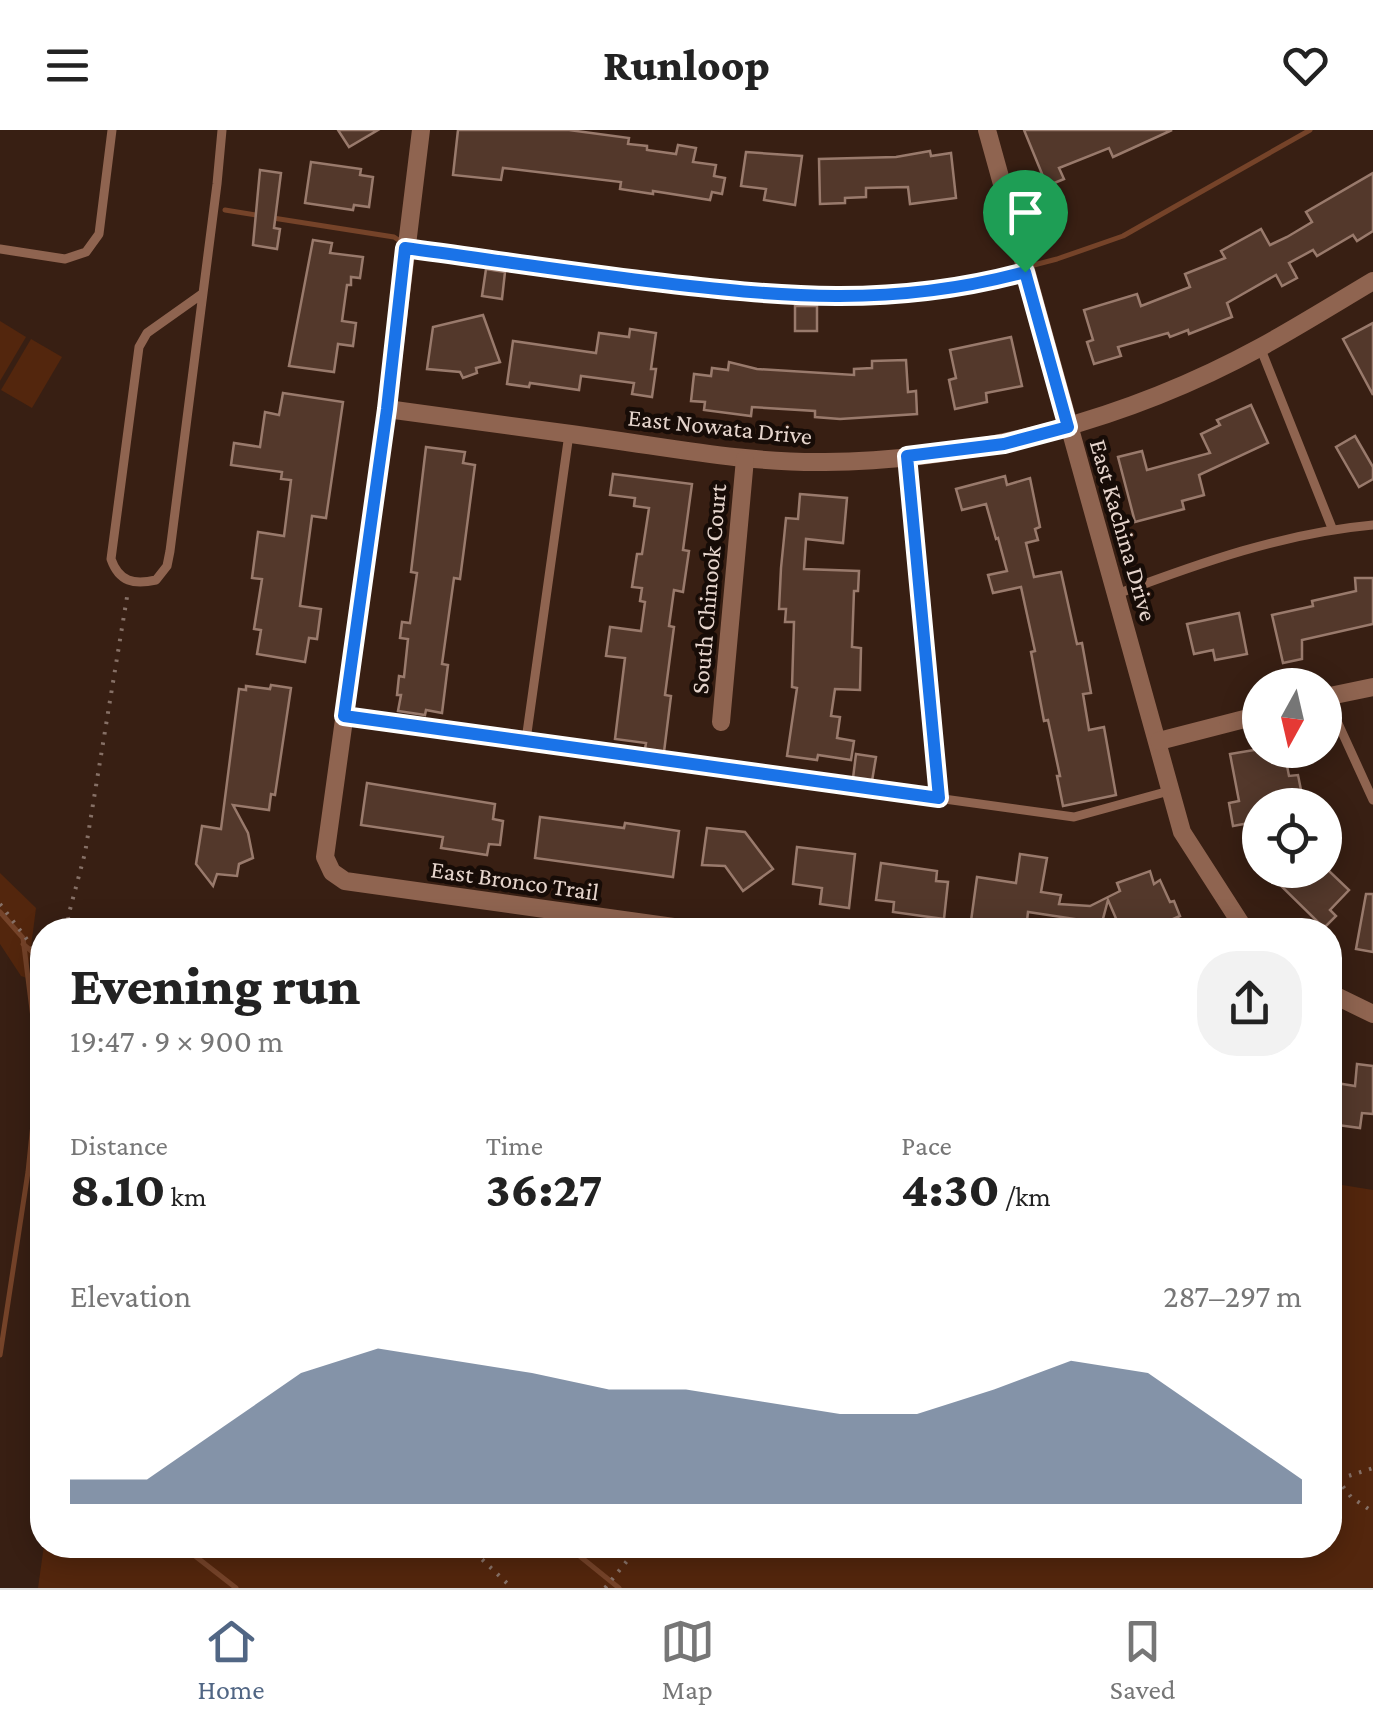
<!DOCTYPE html>
<html lang="en">
<head>
<meta charset="utf-8">
<style>
	:root { --surface:#fff; --page:#f2f2f2; --text:#222; --muted:#767676; --line:#e0e0e0; --accent:#516684 }
	body { margin:0; font-family:"Crimson Pro",serif; background:var(--page); color:var(--text); height:100vh; display:flex; flex-direction:column; font-size:38px; white-space:nowrap }
	* { box-sizing:border-box; margin:0 }
	p { font-size:32px; color:var(--muted) }
	.icon { flex:none; width:55px; height:55px; fill:none; stroke:currentColor; stroke-width:2; stroke-linecap:round; stroke-linejoin:round }
	.map { position:relative; flex:1; overflow:hidden }
	.drawer { position:absolute; left:30px; top:788px; width:1312px; height:640px; display:flex; flex-direction:column; background:var(--surface); border-radius:40px; box-shadow:0 5px 25px #0003 }
	.drawer>* { flex:none }
	.needle { width:65px; rotate:188deg }
	.tools { position:absolute; left:1242px; top:538px; display:grid; gap:20px }
	.tools a { display:grid; place-items:center; width:100px; height:100px; border-radius:50%; background:var(--surface); box-shadow:0 5px 25px #0003; font-size:50px }
	.pin { position:absolute; display:grid; place-items:center; width:85px; height:85px; color:#fff; margin:-102px -42px; border-radius:50% 50% 50% 0; rotate:-45deg; box-shadow:0 0 10px #0007 }
	.pin .icon { rotate:45deg }
	.round { display:grid; place-items:center; flex:none; width:105px; height:105px; border-radius:40px; background:var(--page) }
	.overview { display:flex; align-items:center; justify-content:space-between; height:170px; padding:0 40px }
	h1 { font-size:55px; font-weight:800; line-height:75px }
	.metrics { display:grid; grid-template-columns:repeat(3,1fr); gap:15px; height:170px; padding:10px 40px }
	.metrics div { display:grid; align-content:center }
	.metrics b { font-size:50px; font-weight:800 }
	.metrics small { font-size:28px; font-weight:400 }
	.metrics p { font-size:28px }
	.chart { height:280px; padding:20px 40px }
	.chart p { display:flex; justify-content:space-between }
	.chart svg { width:100%; height:180px; margin-top:10px; fill:var(--accent); opacity:.7 }
	header { display:flex; justify-content:space-between; align-items:center; height:130px; padding:0 40px; background:var(--surface); font-size:45px; font-weight:800 }
	.menu { display:flex; justify-content:space-around; align-items:center; height:140px; border-top:2px solid var(--line); background:var(--surface); font-size:28px; color:var(--muted) }
	.menu a { display:grid; justify-items:center; gap:5px }
	.menu .current { color:var(--accent) }
	.map>svg:first-child { display:block }
	.green { fill:#53260d }
	.lines { fill:none; stroke-linecap:round; stroke-linejoin:round }
	.stream { stroke:#754329; stroke-width:5 }
	.building { fill:#53382b; stroke:#997a6c; stroke-width:2.5 }
	.path { stroke:#867066; stroke-width:4; stroke-dasharray:2.5 8; stroke-linecap:butt }
	.service { stroke:#8f6450; stroke-width:9 }
	.minor { stroke:#8f6450; stroke-width:18 }
	.route-casing { stroke:#fff; stroke-width:20 }
	.route { stroke:#1a73e8; stroke-width:12 }
	.labels { text-anchor:middle; stroke-width:9; stroke-linejoin:round; paint-order:stroke }
	.street-label { font-size:25px; fill:#e6d5cd; stroke:#170c07 }
</style>
</head>
<body>
<header><svg class="icon" aria-label="menu" viewBox="0 0 24 24"><path d="M4 6h16M4 12h16M4 18h16"/></svg>Runloop<svg class="icon" aria-label="heart" viewBox="0 0 24 24"><path d="M12 20l-8-8c-3-5 5-10 8-4 3-6 11-1 8 4z"/></svg></header>
<div class="map">
<svg width="1373" height="1458" viewBox="0 0 1373 1458">
	<rect width="100%" height="100%" fill="#381f13"/>
	<!-- green -->
	<g class="green">
		<polygon points="0,191 26,207 0,251"/>
		<polygon points="31,209 62,227 32,278 1,260"/>
		<polygon points="0,743 36,778 27,848 21,846 0,814"/>
		<polygon points="1330,1053 1373,1060 1373,1458 38,1458 44,1415 1330,1415"/>
	</g>
	<g class="lines">
		<!-- stream -->
		<g class="stream">
			<polyline points="225,80 262,86"/>
			<polyline points="273,88 394,107 403,113"/>
			<polyline points="1003,143 1057,129 1123,106 1310,0"/>
			<polyline points="0,782 23,808 39,936 28,1042 0,1225"/>
			<polyline points="23,814 42,830"/>
			<polyline points="181,1415 236,1458"/>
			<polyline points="566,1415 619,1458"/>
		</g>
	</g>
	<!-- building -->
	<g class="building">
		<polygon points="338,0 378,0 349,17"/>
		<polygon points="458,0 569,0 629,8 628,14 647,16 647,20 676,24 678,15 696,18 693,32 716,35 714,46 725,48 722,64 712,62 710,70 653,61 653,64 620,59 621,52 503,38 501,50 453,45"/>
		<polygon points="1024,0 1172,0 1113,27 1109,18 1059,38 1064,49 1047,56"/>
		<polygon points="930,21 931,26 951,23 956,68 910,74 908,57 866,58 866,67 845,68 845,73 820,74 819,29 896,27"/>
		<polygon points="746,22 802,26 795,75 764,70 766,59 741,56"/>
		<polygon points="311,32 361,39 360,45 373,47 369,77 354,75 353,80 305,73"/>
		<polygon points="260,40 281,43 274,98 280,99 277,119 253,115"/>
		<polygon points="1373,43 1373,101 1357,111 1353,105 1317,126 1313,120 1289,133 1297,148 1282,156 1276,145 1227,173 1232,187 1189,204 1188,200 1170,207 1168,203 1118,217 1121,226 1094,234 1087,212 1093,210 1084,180 1137,164 1141,176 1190,157 1185,144 1225,128 1221,121 1261,99 1270,115 1287,107 1312,92 1306,82"/>
		<polygon points="313,110 332,113 330,123 363,127 360,148 351,147 351,155 347,155 342,191 356,193 353,216 338,214 334,242 289,236"/>
		<polygon points="486,139 505,142 502,169 482,166"/>
		<rect x="795" y="176" width="22" height="25"/>
		<polygon points="483,185 500,232 476,238 477,243 463,248 460,242 427,239 433,197"/>
		<polygon points="1373,193 1373,265 1343,209"/>
		<polygon points="630,199 656,203 651,239 656,239 652,267 632,264 634,253 581,246 579,260 530,253 529,257 507,254 513,211 596,223 599,203 629,207"/>
		<polygon points="1011,207 1022,256 986,263 987,272 955,279 949,250 956,248 950,220"/>
		<polygon points="906,230 908,262 916,261 917,284 840,289 815,287 815,281 752,277 751,286 704,280 705,272 691,271 694,244 711,246 712,238 728,240 729,232 757,239 854,245 854,239 872,238 872,231"/>
		<polygon points="283,263 343,272 326,388 312,386 300,476 321,479 317,509 309,508 305,532 257,524 261,500 254,499 262,449 252,448 258,402 284,406 291,350 281,349 282,342 231,335 234,313 260,317 265,282 279,285"/>
		<polygon points="1251,275 1268,313 1199,345 1204,365 1182,371 1184,379 1135,392 1118,327 1142,321 1147,340 1210,323 1201,304 1220,295 1217,290"/>
		<polygon points="1355,306 1373,337 1373,349 1359,357 1336,317"/>
		<polygon points="426,317 465,322 463,333 475,335 460,449 454,448 442,534 448,535 442,583 426,580 425,585 398,581 401,565 397,565 399,546 404,547 408,509 400,508 402,492 410,493 417,443 411,442"/>
		<polygon points="613,344 692,354 683,420 689,421 683,462 674,460 669,496 674,497 665,565 671,566 664,622 645,619 646,613 615,609 625,528 606,526 610,497 641,501 645,472 640,471 642,458 632,457 637,424 642,424 649,378 634,376 635,368 610,365"/>
		<polygon points="1005,346 1007,355 1030,348 1040,397 1035,399 1038,410 1026,413 1034,447 1061,442 1077,514 1082,513 1091,563 1083,564 1089,600 1104,597 1116,665 1063,676 1057,646 1060,646 1048,590 1044,591 1031,522 1035,521 1021,457 993,463 988,445 1007,441 998,408 996,409 986,374 962,380 956,359"/>
		<polygon points="800,364 847,368 843,413 806,409 804,439 859,441 858,461 854,461 852,517 861,518 860,560 835,559 831,586 840,587 837,608 854,611 851,630 818,625 817,630 787,626 797,558 792,557 794,492 785,492 786,479 779,479 781,438 786,388 798,389"/>
		<polygon points="1355,448 1373,448 1373,494 1302,510 1302,529 1283,533 1272,485 1313,476 1312,471 1356,461"/>
		<polygon points="1239,483 1247,524 1215,530 1213,520 1194,524 1187,494"/>
		<polygon points="271,555 291,558 275,665 271,664 269,680 233,675 248,703 253,728 239,734 237,746 217,744 213,756 196,734 202,696 221,699 239,559 246,560 246,556 270,559"/>
		<polygon points="1260,619 1284,620 1289,646 1298,645 1304,675 1260,675 1260,691 1233,696 1229,673 1239,671 1230,624"/>
		<polygon points="856,624 876,627 872,651 853,648"/>
		<polygon points="367,653 495,674 493,689 503,691 500,715 489,714 487,725 441,718 443,707 361,695"/>
		<polygon points="540,687 624,698 625,693 679,701 673,747 535,728"/>
		<polygon points="707,698 745,702 773,739 743,761 725,736 702,735"/>
		<polygon points="797,717 855,724 849,778 820,774 822,758 793,754"/>
		<polygon points="1020,724 1047,728 1041,762 1061,765 1059,774 1090,776 1120,761 1117,753 1150,741 1154,754 1160,750 1170,772 1174,771 1180,786 1148,800 1121,800 1108,770 1100,800 1075,800 1075,789 1028,782 1026,800 971,791 977,747 1016,753"/>
		<polygon points="881,733 937,741 936,751 948,752 944,789 893,782 894,772 876,770"/>
		<polygon points="1265,740 1328,740 1349,760 1330,780 1336,786 1324,798"/>
		<polygon points="1366,764 1373,764 1373,822 1356,819"/>
		<polygon points="1357,934 1373,936 1373,984 1362,983 1360,998 1330,994 1330,952 1355,956"/>
	</g>
	<g class="lines">
		<!-- path -->
		<g class="path">
			<polyline points="0,774 42,829"/>
			<polyline points="70,800 68,787 85,723 128,461"/>
			<polyline points="1330,1340 1351,1367 1373,1382"/>
			<polyline points="1339,1349 1373,1338"/>
			<polyline points="467,1415 512,1458"/>
			<polyline points="605,1458 640,1415"/>
		</g>
		<!-- service -->
		<g class="service">
			<path d="M405,118C483,129 561,140 640,150C776,167 889,179 1025,142"/>
			<polyline points="0,119 65,129 86,122 99,104 112,0"/>
			<path d="M202,164L147,203L139,217L111,429C119,452 134,455 156,450L167,436L170,421L217,54L222,0"/>
			<polyline points="1260,217 1332,398"/>
			<polyline points="907,326 939,669"/>
			<path d="M1117,464C1200,433 1283,403 1373,395"/>
			<polyline points="1326,567 1373,670"/>
			<polyline points="346,586 1074,687 1169,661"/>
			<polyline points="526,610 569,304"/>
		</g>
		<!-- minor -->
		<g class="minor">
			<polyline points="421,0 387,279 325,727 332,742 345,751 695,800"/>
			<polyline points="987,0 1182,702 1245,800"/>
			<path d="M387,279C463,290 538,299 613,310C683,320 753,333 825,332C976,331 1129,289 1261,217C1299,196 1336,173 1373,151"/>
			<polyline points="1325,567 1373,557"/>
			<polyline points="721,592 745,329"/>
			<polyline points="1159,611 1260,585"/>
			<polyline points="1330,863 1373,884"/>
		</g>
	</g>
	<g class="lines">
		<defs>
			<path id="route" d="M405,118C486,129 566,141 647,151C781,167 892,178 1025,142L1068,297L1004,314L907,326L939,668L344,586L387,279Z"/>
		</defs>
		<!-- route casing -->
		<use href="#route" class="route-casing"/>
		<!-- route -->
		<use href="#route" class="route"/>
	</g>
	<g class="labels">
		<!-- street labels -->
		<g class="street-label">
			<text transform="translate(720 296) rotate(6)" y="9">East Nowata Drive</text>
			<text transform="translate(1124 400) rotate(74)" y="9">East Kachina Drive</text>
			<text transform="translate(708 459) rotate(-85)" y="9">South Chinook Court</text>
			<text transform="translate(515 750) rotate(8)" y="9">East Bronco Trail</text>
		</g>
	</g>
</svg>
<div class="tools">
<a><svg class="needle" viewBox="-14 -14 28 28"><path d="M0-13l5 13h-10z" fill="#e53935"/><path d="M0 13l5-13h-10z" fill="#767676"/></svg></a>
<a><svg class="icon" aria-label="locate" viewBox="0 0 24 24"><circle cx="12" cy="12" r="6"/><path d="M12 2v4M12 18v4M2 12h4M18 12h4"/></svg></a>
</div>
<div class="pin" style="left:1025px;top:142px;background:#1e9e55"><svg class="icon" aria-label="arrive" viewBox="0 0 24 24"><path d="M6 21V4h12l-3 4 3 4H6"/></svg></div>
<section class="drawer">
<div class="overview"><div><h1>Evening run</h1><p>19:47 · 9 × 900 m</p></div><a class="round"><svg class="icon" aria-label="share" viewBox="0 0 24 24"><path d="M12 15V3M7 8l5-5 5 5M5 13v7h14v-7"/></svg></a></div>
<div class="metrics">
<div><p>Distance</p><b>8.10<small> km</small></b></div>
<div><p>Time</p><b>36:27</b></div>
<div><p>Pace</p><b>4:30<small> /km</small></b></div>
</div>
<div class="chart"><p><span>Elevation</span>287–297 m</p>
<svg viewBox="0 0 160 44" preserveAspectRatio="none"><path d="M0 44V38L10 38L20 25L30 12L40 6L50 9L60 12L70 16L80 16L90 19L100 22L110 22L120 16L130 9L140 12L150 25L160 38V44z"/></svg>
</div>
</section>
</div>
<nav class="menu">
<a class="current"><svg class="icon" aria-label="home" viewBox="0 0 24 24"><path d="M3 11l9-7 9 7M6 9v11h12V9"/></svg>Home</a>
<a><svg class="icon" aria-label="map" viewBox="0 0 24 24"><path d="M3 6l6-2 6 2 6-2v14l-6 2-6-2-6 2zM9 4v14M15 6v14"/></svg>Map</a>
<a><svg class="icon" aria-label="saved" viewBox="0 0 24 24"><path d="M7 4h10v16l-5-4-5 4z"/></svg>Saved</a>
</nav>
</body>
</html>
